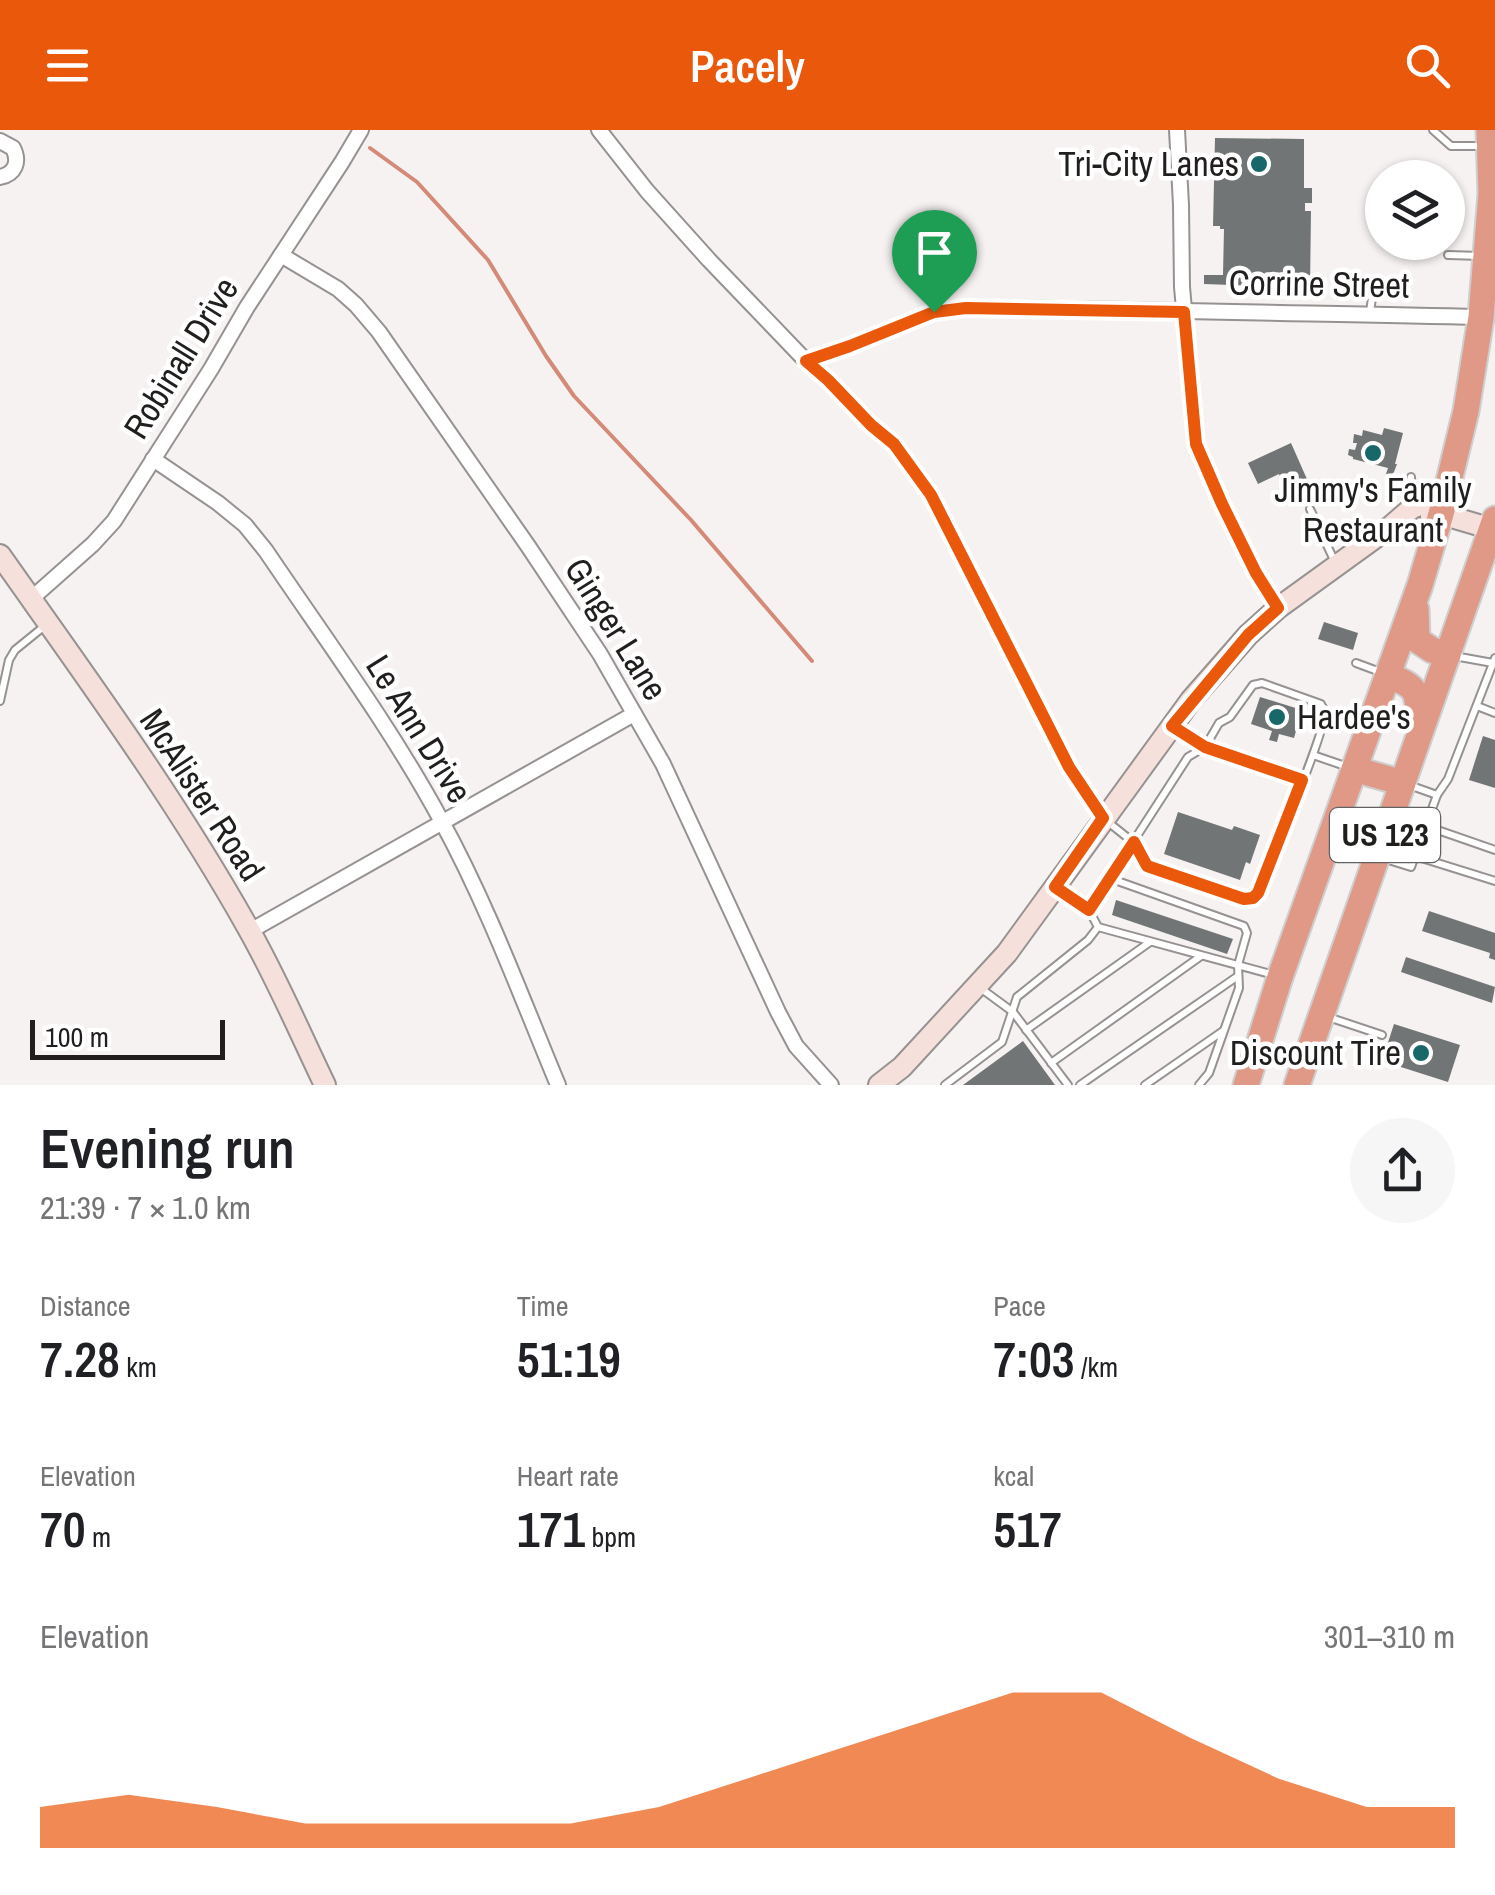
<!DOCTYPE html>
<html lang="en">
<head>
<meta charset="utf-8">
<style>
	:root { --surface:#fff; --page:#f6f6f6; --text:#202124; --muted:#757577; --accent:#ea580c }
	body { margin:0; font-family:"Archivo Narrow",sans-serif; background:var(--page); color:var(--text); height:100vh; display:flex; flex-direction:column; font-size:38px; white-space:nowrap }
	* { box-sizing:border-box; margin:0 }
	p { font-size:32px; color:var(--muted) }
	.icon { flex:none; width:55px; height:55px; fill:none; stroke:currentColor; stroke-width:2; stroke-linecap:round; stroke-linejoin:round }
	.map { position:relative; height:955px; overflow:hidden }
	.details { display:flex; flex-direction:column; background:var(--surface); flex:1 }
	.details>* { flex:none }
	.tools { position:absolute; left:1365px; top:30px; display:grid; gap:20px }
	.tools a { display:grid; place-items:center; width:100px; height:100px; border-radius:50%; background:var(--surface); box-shadow:0 2px 8px #0004; font-size:50px }
	.scale { position:absolute; left:30px; bottom:25px; width:195px; box-sizing:border-box; padding-left:10px; border:5px solid #201f1e; border-top:0; font-size:28px; line-height:35px; white-space:nowrap; color:#201f1e; -webkit-text-stroke:8px #fff; paint-order:stroke }
	.pin { position:absolute; display:grid; place-items:center; width:85px; height:85px; color:#fff; margin:-102px -42px; border-radius:50% 50% 50% 0; rotate:-45deg; box-shadow:0 0 10px #0007 }
	.pin .icon { rotate:45deg }
	.round { display:grid; place-items:center; flex:none; width:105px; height:105px; border-radius:52px; background:var(--page) }
	.head { display:flex; align-items:center; justify-content:space-between; height:170px; padding:0 40px }
	h1 { font-size:55px; font-weight:600; line-height:75px }
	.metrics { display:grid; grid-template-columns:repeat(3,1fr); gap:15px; height:170px; padding:10px 40px }
	.metrics div { display:grid; align-content:center }
	.metrics b { font-size:50px; font-weight:600 }
	.metrics small { font-size:28px; font-weight:400 }
	.metrics p { font-size:28px }
	.chart { height:280px; padding:20px 40px }
	.chart p { display:flex; justify-content:space-between }
	.chart svg { width:100%; height:180px; margin-top:10px; fill:var(--accent); opacity:.7 }
	header { display:flex; justify-content:space-between; align-items:center; height:130px; padding:0 40px; background:var(--accent); color:#fff; font-size:45px; font-weight:600 }
	.map>svg:first-child { display:block }
	.lines { fill:none; stroke-linecap:round; stroke-linejoin:round }
	.stream { stroke:#d48a78; stroke-width:4 }
	.building { fill:#717575 }
	.lane-casing { stroke:#969291; stroke-width:10 }
	.street-casing { stroke:#969291; stroke-width:18 }
	.secondary-casing { stroke:#969291; stroke-width:24 }
	.highway-casing { stroke:#cecece; stroke-width:29 }
	.lane { stroke:#fff; stroke-width:6 }
	.street { stroke:#fff; stroke-width:14 }
	.secondary { stroke:#f6e0db; stroke-width:20 }
	.highway { stroke:#e09887; stroke-width:25 }
	.route-casing { stroke:#fff; stroke-width:20 }
	.route { stroke:#ea580c; stroke-width:12 }
	.poi-dot { fill:#196769; stroke:#fff; stroke-width:4 }
	.labels { text-anchor:middle; stroke-width:9; stroke-linejoin:round; paint-order:stroke }
	.shield { fill:#fff; stroke:#636262; stroke-width:2.5 }
	.shield-label { font-size:32px; font-weight:bold; fill:#201f1e }
	.poi-label { font-size:35px; fill:#201f1e; stroke:#fff; text-anchor:end }
	.street-label { font-size:35px; fill:#201f1e; stroke:#fff }
</style>
</head>
<body>
<header><svg class="icon" aria-label="menu" viewBox="0 0 24 24"><path d="M4 6h16M4 12h16M4 18h16"/></svg>Pacely<svg class="icon" aria-label="search" viewBox="0 0 24 24"><circle cx="10" cy="10" r="6"/><path d="M15 15l6 6"/></svg></header>
<div class="map">
<svg width="1495" height="955" viewBox="0 0 1495 955">
	<rect width="100%" height="100%" fill="#f6f2f1"/>
	<g class="lines">
		<!-- stream -->
		<polyline class="stream" points="370,18 417,52 488,130 546,226 574,266 691,390 812,531"/>
	</g>
	<!-- building -->
	<g class="building">
		<polygon points="1215,8 1304,9 1304,58 1312,58 1312,73 1305,73 1305,81 1311,81 1310,158 1204,154 1204,145 1223,145 1224,99 1220,99 1220,96 1213,96"/>
		<polygon points="1384,298 1403,303 1395,334 1397,334 1394,342 1391,345 1386,344 1388,338 1353,329 1353,327 1348,325 1349,319 1355,320 1357,313 1353,313 1354,304 1362,306 1363,300 1382,305"/>
		<polygon points="1291,313 1314,365 1293,375 1279,344 1258,354 1248,333"/>
		<polygon points="1324,492 1358,503 1353,520 1318,509"/>
		<polygon points="1260,567 1302,580 1294,608 1279,604 1277,612 1269,610 1272,601 1251,594"/>
		<polygon points="1483,606 1495,610 1495,658 1469,650"/>
		<polygon points="1178,682 1232,700 1234,696 1260,705 1250,734 1246,732 1240,750 1164,724"/>
		<polygon points="1116,770 1233,809 1227,824 1112,785"/>
		<polygon points="1429,781 1495,803 1495,830 1489,828 1490,823 1422,801"/>
		<polygon points="1406,827 1495,857 1492,873 1401,842"/>
		<polygon points="1394,894 1460,915 1448,952 1382,931"/>
		<polygon points="1023,911 1055,955 963,955"/>
	</g>
	<g class="lines">
		<defs>
			<g id="lane">
				<polyline points="1433,0 1451,16 1481,16"/>
				<polyline points="1448,125 1481,126"/>
				<polyline points="1370,182 1374,154"/>
				<polyline points="1411,347 1412,372"/>
				<polyline points="1310,379 1334,430"/>
				<polyline points="1454,526 1493,533"/>
				<polyline points="1356,533 1383,543"/>
				<polyline points="0,571 9,530 15,520 47,494"/>
				<polyline points="1477,576 1495,583"/>
				<polyline points="1173,597 1205,617 1303,649"/>
				<polyline points="1313,625 1348,637"/>
				<polyline points="1409,655 1437,665 1448,649 1495,528"/>
				<polyline points="1426,696 1495,720"/>
				<polyline points="1415,726 1495,751"/>
				<polyline points="1385,729 1411,737 1437,665"/>
				<polyline points="1109,748 1244,796 1247,803 1238,835 1239,858 1209,943 1199,955"/>
				<polyline points="1057,758 1089,780"/>
				<polyline points="1098,797 1274,845"/>
				<polyline points="979,857 1013,882 1068,955"/>
				<polyline points="1328,887 1382,905"/>
				<polyline points="1026,900 1150,812"/>
				<polyline points="1051,933 1201,826"/>
				<path d="M945,955L1002,912L1017,867L1088,810L1098,797L1089,780L1188,627L1205,617L1219,593L1230,587L1253,555L1262,553L1321,574C1322,577 1324,578 1325,581C1328,595 1268,739 1258,763L1253,768L1244,769L1147,736L1133,712L1108,692"/>
				<polyline points="1080,955 1238,846"/>
				<polyline points="1145,955 1223,901"/>
			</g>
			<g id="street">
				<polyline points="599,0 647,61 709,130 806,231 828,250 871,295 894,313 931,365 1069,637 1103,688"/>
				<polyline points="1177,0 1181,75 1182,157 1196,314 1222,375 1256,443 1278,478"/>
				<path d="M0,11L13,18C20,32 15,44 0,47"/>
				<polyline points="281,125 338,159 356,175 379,202 528,416 600,524 663,634 778,882 796,916 831,955"/>
				<path d="M806,231L849,216L934,182L966,178C1138,179 1310,184 1481,187"/>
				<path d="M153,329L218,373L245,395L266,421C326,510 390,596 441,690C487,774 521,866 558,955"/>
				<polyline points="31,469 93,414 114,391 211,239 247,177 342,32 361,0"/>
				<polyline points="250,801 634,584"/>
			</g>
			<g id="secondary">
				<polyline points="1431,386 1441,384 1492,399"/>
				<path d="M0,425C86,547 175,668 248,798C277,849 300,903 325,955"/>
				<polyline points="879,955 902,937 1007,823 1191,570 1248,505 1278,478 1390,397 1412,378 1446,365"/>
			</g>
			<g id="highway">
				<polyline points="1416,479 1417,510 1432,520 1448,525"/>
				<path d="M1388,545C1419,558 1418,561 1418,594"/>
				<polyline points="1354,639 1403,653"/>
				<polyline points="1246,955 1280,847 1420,455 1441,384 1466,281 1481,187 1491,64 1489,0"/>
				<polyline points="1297,955 1495,389"/>
			</g>
		</defs>
		<!-- lane casing -->
		<use href="#lane" class="lane-casing"/>
		<!-- street casing -->
		<use href="#street" class="street-casing"/>
		<!-- secondary casing -->
		<use href="#secondary" class="secondary-casing"/>
		<!-- highway casing -->
		<use href="#highway" class="highway-casing"/>
		<!-- lane -->
		<use href="#lane" class="lane"/>
		<!-- street -->
		<use href="#street" class="street"/>
		<!-- secondary -->
		<use href="#secondary" class="secondary"/>
		<!-- highway -->
		<use href="#highway" class="highway"/>
	</g>
	<g class="lines">
		<defs>
			<polygon id="route" points="966,178 1184,182 1196,314 1222,374 1256,443 1278,478 1248,505 1172,596 1205,617 1302,650 1258,763 1253,768 1244,769 1147,736 1134,712 1089,780 1055,757 1103,688 1069,637 931,365 894,314 871,295 828,250 806,231 850,216 934,182"/>
		</defs>
		<!-- route casing -->
		<use href="#route" class="route-casing"/>
		<!-- route -->
		<use href="#route" class="route"/>
	</g>
	<!-- markers -->
	<g class="poi-dot">
		<circle cx="1259" cy="34" r="10"/>
		<circle cx="1373" cy="323" r="10"/>
		<circle cx="1277" cy="587" r="10"/>
		<circle cx="1421" cy="923" r="10"/>
	</g>
	<g class="labels">
		<!-- shield labels -->
		<rect class="shield" x="1330" y="678" width="110" height="54" rx="8"/>
		<g class="shield-label">
			<text x="1385" y="716">US 123</text>
		</g>
		<!-- poi labels -->
		<g class="poi-label">
			<text x="1239" y="46">Tri-City Lanes</text>
			<text x="1373" y="372" text-anchor="middle">Jimmy's Family<tspan x="1373" dy="40">Restaurant</tspan></text>
			<text x="1297" y="599" text-anchor="start">Hardee's</text>
			<text x="1401" y="935">Discount Tire</text>
		</g>
		<!-- street labels -->
		<g class="street-label">
			<text transform="translate(1319 154) rotate(1)" y="12">Corrine Street</text>
			<text transform="translate(181 228) rotate(-58)" y="12">Robinall Drive</text>
			<text transform="translate(616 499) rotate(58)" y="12">Ginger Lane</text>
			<text transform="translate(419 599) rotate(58)" y="12">Le Ann Drive</text>
			<text transform="translate(202 665) rotate(57)" y="12">McAlister Road</text>
		</g>
	</g>
</svg>
<div class="tools">
<a><svg class="icon" aria-label="layers" viewBox="0 0 24 24"><path d="M12 4l9 5-9 5-9-5zM3 14l9 5 9-5"/></svg></a>
</div>
<div class="scale">100 m</div>
<div class="pin" style="left:934px;top:182px;background:#1e9e55"><svg class="icon" aria-label="arrive" viewBox="0 0 24 24"><path d="M6 21V4h12l-3 4 3 4H6"/></svg></div>
</div>
<section class="details">
<div class="head"><div><h1>Evening run</h1><p>21:39 · 7 × 1.0 km</p></div><a class="round"><svg class="icon" aria-label="share" viewBox="0 0 24 24"><path d="M12 15V3M7 8l5-5 5 5M5 13v7h14v-7"/></svg></a></div>
<div class="metrics">
<div><p>Distance</p><b>7.28<small> km</small></b></div>
<div><p>Time</p><b>51:19</b></div>
<div><p>Pace</p><b>7:03<small> /km</small></b></div>
</div>
<div class="metrics">
<div><p>Elevation</p><b>70<small> m</small></b></div>
<div><p>Heart rate</p><b>171<small> bpm</small></b></div>
<div><p>kcal</p><b>517</b></div>
</div>
<div class="chart"><p><span>Elevation</span>301–310 m</p>
<svg viewBox="0 0 160 44" preserveAspectRatio="none"><path d="M0 44V34L10 31L20 34L30 38L40 38L50 38L60 38L70 34L80 27L90 20L100 13L110 6L120 6L130 17L140 27L150 34L160 34V44z"/></svg>
</div>
</section>
</body>
</html>
